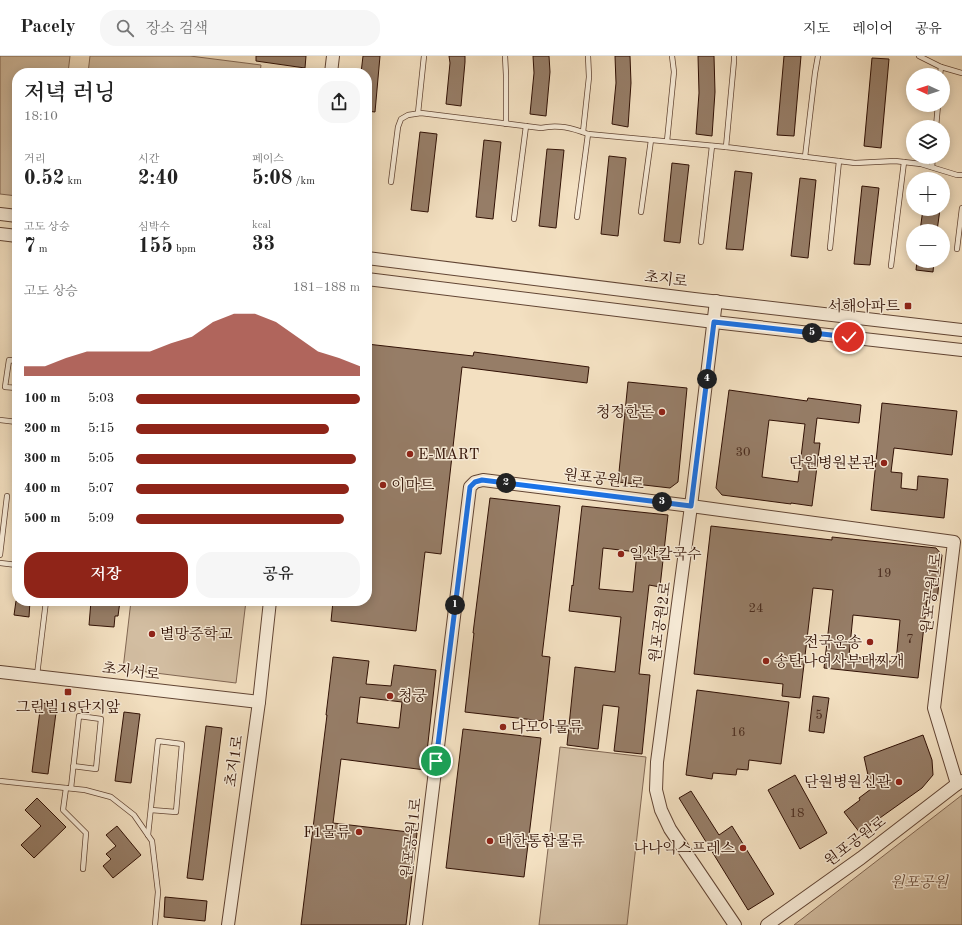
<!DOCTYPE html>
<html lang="ko">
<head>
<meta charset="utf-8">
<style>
	:root { --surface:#fff; --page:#f6f6f6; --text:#222; --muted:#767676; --line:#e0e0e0; --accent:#8f2418 }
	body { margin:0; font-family:"Old Standard TT","Noto Serif KR",serif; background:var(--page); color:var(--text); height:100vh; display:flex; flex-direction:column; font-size:15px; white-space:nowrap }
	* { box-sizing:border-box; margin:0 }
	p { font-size:13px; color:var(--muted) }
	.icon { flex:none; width:22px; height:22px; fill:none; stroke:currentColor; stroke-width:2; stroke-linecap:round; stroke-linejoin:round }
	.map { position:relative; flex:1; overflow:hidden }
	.sheet { position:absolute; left:12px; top:12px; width:360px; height:538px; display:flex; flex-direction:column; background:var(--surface); border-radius:16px; box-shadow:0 2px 10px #0003 }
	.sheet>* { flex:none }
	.needle { width:26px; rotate:273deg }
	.buttons { position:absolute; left:906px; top:12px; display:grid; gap:8px }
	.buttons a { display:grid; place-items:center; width:44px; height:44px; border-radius:50%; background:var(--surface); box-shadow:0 2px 10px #0003; font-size:20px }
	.pin { position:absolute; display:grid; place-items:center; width:34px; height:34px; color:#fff; margin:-17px; border:2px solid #fff; border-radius:50%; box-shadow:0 1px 4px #0007 }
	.km { position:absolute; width:20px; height:20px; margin:-10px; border-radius:50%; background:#222; color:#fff; font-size:11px; line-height:20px; text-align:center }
	.round { display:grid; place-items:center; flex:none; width:42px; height:42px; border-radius:16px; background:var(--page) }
	.summary { display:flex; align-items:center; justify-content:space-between; height:68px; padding:0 12px }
	h1 { font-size:22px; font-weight:600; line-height:30px }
	.stats { display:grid; grid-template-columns:repeat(3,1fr); gap:6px; height:68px; padding:4px 12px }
	.stats div { display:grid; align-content:center }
	.stats b { font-size:20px; font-weight:600 }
	.stats small { font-size:11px; font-weight:400 }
	.stats p { font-size:11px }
	.chart { height:112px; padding:8px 12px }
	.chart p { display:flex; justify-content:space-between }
	.chart svg { width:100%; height:72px; margin-top:4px; fill:var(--accent); opacity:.7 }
	.primary-button { display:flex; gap:8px; margin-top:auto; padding:8px 12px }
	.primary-button a { flex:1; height:46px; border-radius:16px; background:var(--accent); color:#fff; font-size:16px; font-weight:600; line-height:46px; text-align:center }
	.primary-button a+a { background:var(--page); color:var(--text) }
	ul { padding:0 12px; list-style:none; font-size:13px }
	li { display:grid; grid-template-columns:64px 48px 1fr; align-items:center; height:30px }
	li i { height:10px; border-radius:5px; background:var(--accent) }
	header { display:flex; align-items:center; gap:24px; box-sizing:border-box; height:56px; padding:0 20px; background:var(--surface); border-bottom:1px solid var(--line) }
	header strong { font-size:19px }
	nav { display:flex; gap:22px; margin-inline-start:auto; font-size:14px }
	.search { width:280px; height:36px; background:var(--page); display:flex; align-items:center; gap:10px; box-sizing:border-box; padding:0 14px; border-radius:16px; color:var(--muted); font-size:15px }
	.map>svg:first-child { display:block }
	.green { fill:#d2bda1; stroke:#826753 }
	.building { fill:#967d67; stroke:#311105; fill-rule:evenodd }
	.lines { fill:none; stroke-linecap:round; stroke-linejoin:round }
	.service-casing { stroke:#624534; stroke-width:6 }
	.tertiary-casing { stroke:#624534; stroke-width:14 }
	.service { stroke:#f7ebd7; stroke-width:4.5 }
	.tertiary { stroke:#f7ebd7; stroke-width:12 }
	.route-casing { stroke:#fff; stroke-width:8 }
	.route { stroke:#1a73e8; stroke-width:5 }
	.poi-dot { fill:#8f2418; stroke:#f7ebd7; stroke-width:1.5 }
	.labels { text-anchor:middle; stroke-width:3; stroke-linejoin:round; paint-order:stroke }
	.number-label { font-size:13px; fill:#4a2c1e }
	.street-label { font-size:15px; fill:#311105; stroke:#f7ebd7 }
	.poi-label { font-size:15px; fill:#311105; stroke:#f7ebd7; text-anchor:start }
	.park-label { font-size:15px; font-style:italic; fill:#694d3c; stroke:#f7ebd7 }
</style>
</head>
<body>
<header>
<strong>Pacely</strong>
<div class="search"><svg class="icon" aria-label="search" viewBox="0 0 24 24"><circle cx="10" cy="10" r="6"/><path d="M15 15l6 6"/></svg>장소 검색</div>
<nav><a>지도</a><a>레이어</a><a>공유</a></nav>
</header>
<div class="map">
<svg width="962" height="869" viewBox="0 0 962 869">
	<rect width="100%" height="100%" fill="#f3e0c1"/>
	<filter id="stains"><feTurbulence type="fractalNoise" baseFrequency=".005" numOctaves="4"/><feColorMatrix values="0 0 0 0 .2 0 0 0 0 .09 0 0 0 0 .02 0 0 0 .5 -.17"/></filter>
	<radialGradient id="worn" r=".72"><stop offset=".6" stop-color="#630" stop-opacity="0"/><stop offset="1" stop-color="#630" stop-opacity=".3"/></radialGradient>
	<!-- green -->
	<g class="green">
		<polygon points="0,0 70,0 68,17 17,17 17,140 0,138"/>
		<polygon points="90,0 190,0 261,9 260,17 88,17"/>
		<polygon points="268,13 306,15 306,17 268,17"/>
		<polygon points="131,545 246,545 236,627 123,613"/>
		<polygon points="560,691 646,701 627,869 539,869"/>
		<polygon points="962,739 962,869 794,869"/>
	</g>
	<!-- building -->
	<g class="building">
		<polygon points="256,0 306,0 305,12 256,5"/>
		<polygon points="363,0 380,0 375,56 367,55 367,17 361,17"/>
		<polygon points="449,0 465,0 465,6 461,50 446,48 450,7"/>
		<polygon points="533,0 549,0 550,16 546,60 530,58 534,17"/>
		<polygon points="615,0 630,0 631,27 628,71 612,68 616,27"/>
		<polygon points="698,0 714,0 715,36 712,80 696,78 699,37"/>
		<polygon points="784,0 801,0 794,80 777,79"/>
		<polygon points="872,2 889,3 881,92 864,90"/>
		<polygon points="420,76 437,78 428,156 411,154"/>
		<polygon points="484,84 501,86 493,163 476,161"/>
		<polygon points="547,93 564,94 556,172 539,170"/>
		<polygon points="609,100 626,102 618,180 601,178"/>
		<polygon points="672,107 689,109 680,187 664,185"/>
		<polygon points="735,115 752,117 743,194 726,193"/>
		<polygon points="800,122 816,124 808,202 791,200"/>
		<polygon points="862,130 879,132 870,209 854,208"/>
		<polygon points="923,153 940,153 937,175 920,175"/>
		<polygon points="917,205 934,205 933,216 916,214"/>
		<polygon points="367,288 473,300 474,296 589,311 587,327 462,311 441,498 425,496 416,575 331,565 333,545 367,545"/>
		<polygon points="628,326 687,332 678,426 670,432 618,426"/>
		<path d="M729,334L807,345L808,342L861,349L859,367L817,362L814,387H820L812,450L791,447V448L722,439L716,432ZM769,364L805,368L798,426L762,421Z"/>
		<polygon points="882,347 957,355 952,399 894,392 891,416 902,417 901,432 917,434 918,420 948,423 944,462 871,454"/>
		<polygon points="490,442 560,450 542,600 550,601 543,665 465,656 474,577 473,577"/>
		<path d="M582,450L668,459L660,531L649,529L639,618L650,619L642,698L614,695L619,651L603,649L598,693L567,689L575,611L615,616L621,561L569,555L572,529L573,530ZM603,492L637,496L633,536L599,533Z"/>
		<path d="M711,470L832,484V481L936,492L942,499L937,545L927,544L918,622L824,612L833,534L813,532L800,642L782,640L783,628L694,618ZM853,559L900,564L896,606L849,600Z"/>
		<polygon points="16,545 30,545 29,561 14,559"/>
		<polygon points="91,545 120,545 118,560 115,560 114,571 89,569"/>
		<path d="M333,601L369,605L366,628L391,630L394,609L436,614L425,714L341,703L333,767L417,777L406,869H301L327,659H326ZM360,641L402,646L399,672L357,667Z"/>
		<polygon points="697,634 789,646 781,708 749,704 748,714 737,713 736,719 713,717 712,723 686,719"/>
		<polygon points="813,640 829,642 824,677 809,675"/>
		<polygon points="41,647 57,649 48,718 32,716"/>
		<polygon points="124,656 140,658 131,727 115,725"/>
		<polygon points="206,670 222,672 203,824 187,822"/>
		<polygon points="463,673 541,682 524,821 446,812"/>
		<polygon points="923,679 932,704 933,719 922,732 870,769 870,770 860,777 844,756 860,744 859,742 871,733 864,701"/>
		<polygon points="795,719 827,777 800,793 768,734"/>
		<polygon points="691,735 719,779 732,770 774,838 748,854 679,742"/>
		<polygon points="37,742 66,771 34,802 21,789 41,770 25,754"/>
		<polygon points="117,770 141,799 113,822 103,810 111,803 106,798 116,790 106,779"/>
		<polygon points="165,841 207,845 205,865 164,861"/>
	</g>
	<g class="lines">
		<defs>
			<g id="service">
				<polyline points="505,0 506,19 506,68"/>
				<polyline points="734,0 734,5 726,91 855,107 895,105 921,108 957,119 962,119"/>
				<polyline points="919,0 941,11 940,19"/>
				<polyline points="941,11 962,17"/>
				<polyline points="418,57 424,0"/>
				<polyline points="936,71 938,49"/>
				<polyline points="583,76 589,21 588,0"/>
				<polyline points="667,85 674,16 672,0"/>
				<polyline points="805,101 815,17 818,0"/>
				<polyline points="932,111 933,101"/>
				<path d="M391,126L398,71L401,63L408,59L421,57L541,72C558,68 572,72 588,78L726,91"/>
				<polyline points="641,156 651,84"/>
				<polyline points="577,161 588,78"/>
				<polyline points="514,163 526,70"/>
				<polyline points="701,186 712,90"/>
				<polyline points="830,192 839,105"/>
				<polyline points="957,193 962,152"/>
				<polyline points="891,210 904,106"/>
				<polyline points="17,305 9,304 5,331 17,332"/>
				<polyline points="0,364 17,366"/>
				<polyline points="0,499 7,440"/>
				<polyline points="0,507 17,509"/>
				<polyline points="37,619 46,545"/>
				<polyline points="0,725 85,734 111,741 134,759 152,785 158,836 155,869"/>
				<polyline points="66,732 63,754 86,777 83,813"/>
				<polyline points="71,732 79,660 101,663 96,713 73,710"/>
				<polyline points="148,779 158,685 182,688 176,756 151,754"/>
			</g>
			<g id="tertiary">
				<polyline points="331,17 333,0"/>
				<polyline points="0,158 17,160"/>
				<polyline points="0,178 17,180"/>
				<polyline points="367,202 694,243 962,274"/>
				<polyline points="367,223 714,266 962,294"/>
				<polyline points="716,245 691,450 657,706 656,734 661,754 670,773 735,869"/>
				<polyline points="0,616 259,646"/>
				<polyline points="228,869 259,646 270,545"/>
				<polyline points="416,869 470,431 475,426 483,424 691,450 954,486 934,652 957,728"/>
				<polyline points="767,869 861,802 957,728 962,725"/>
			</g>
		</defs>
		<!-- service casing -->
		<use href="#service" class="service-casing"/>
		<!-- tertiary casing -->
		<use href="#tertiary" class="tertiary-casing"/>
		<!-- service -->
		<use href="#service" class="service"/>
		<!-- tertiary -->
		<use href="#tertiary" class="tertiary"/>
	</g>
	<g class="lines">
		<defs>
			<polyline id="route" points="436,705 470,431 475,426 482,424 691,450 714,266 849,281"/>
		</defs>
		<!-- route casing -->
		<use href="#route" class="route-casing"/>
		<!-- route -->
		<use href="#route" class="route"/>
	</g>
	<!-- markers -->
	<g class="poi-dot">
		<rect x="904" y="246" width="8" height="8" rx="2"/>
		<circle cx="662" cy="356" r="4"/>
		<circle cx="410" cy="398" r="4"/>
		<circle cx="884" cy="407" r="4"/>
		<circle cx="383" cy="429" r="4"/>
		<circle cx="621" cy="498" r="4"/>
		<circle cx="152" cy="578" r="4"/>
		<circle cx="870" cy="586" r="4"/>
		<circle cx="766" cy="605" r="4"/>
		<rect x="64" y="632" width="8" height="8" rx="2"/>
		<circle cx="390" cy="640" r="4"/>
		<circle cx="503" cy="671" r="4"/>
		<circle cx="899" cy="726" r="4"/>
		<circle cx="359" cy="776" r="4"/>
		<circle cx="490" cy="785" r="4"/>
		<circle cx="743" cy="792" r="4"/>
	</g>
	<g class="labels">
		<!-- number labels -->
		<g class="number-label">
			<text x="743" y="400">30</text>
			<text x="884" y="521">19</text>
			<text x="756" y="556">24</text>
			<text x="910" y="587">7</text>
			<text x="819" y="663">5</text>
			<text x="738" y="680">16</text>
			<text x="797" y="761">18</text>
		</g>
		<!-- street labels -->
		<g class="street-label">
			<text transform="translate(666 223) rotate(7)" y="5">초지로</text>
			<text transform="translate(604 423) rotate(7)" y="5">원포공원1로</text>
			<text transform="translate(931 537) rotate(-83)" y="5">원포공원1로</text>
			<text transform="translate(660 566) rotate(-82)" y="5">원포공원2로</text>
			<text transform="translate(131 615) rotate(7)" y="5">초지서로</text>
			<text transform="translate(234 705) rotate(-82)" y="5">초지1로</text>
			<text transform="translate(411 782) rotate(-83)" y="5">원포공원1로</text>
			<text transform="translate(855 785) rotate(-37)" y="5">원포공원로</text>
		</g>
		<!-- poi labels -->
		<g class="poi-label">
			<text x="900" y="255" text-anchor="end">서해아파트</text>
			<text x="654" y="361" text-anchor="end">청정한돈</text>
			<text x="418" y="403">E-MART</text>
			<text x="876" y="412" text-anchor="end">단원병원본관</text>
			<text x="391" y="434">이마트</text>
			<text x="629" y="503">일산칼국수</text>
			<text x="160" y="583">별망중학교</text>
			<text x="862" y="591" text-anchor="end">전국운송</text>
			<text x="774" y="610">송탄나여사부대찌개</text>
			<text x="398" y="645">청궁</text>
			<text x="68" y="656" text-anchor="middle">그린빌18단지앞</text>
			<text x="511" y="676">다모아물류</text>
			<text x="891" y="731" text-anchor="end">단원병원신관</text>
			<text x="351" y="781" text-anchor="end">F1물류</text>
			<text x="498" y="790">대한통합물류</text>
			<text x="735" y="797" text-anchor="end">나나익스프레스</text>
		</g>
		<!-- park labels -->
		<g class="park-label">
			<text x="919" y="831">원포공원</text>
		</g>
	</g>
	<rect width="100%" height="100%" filter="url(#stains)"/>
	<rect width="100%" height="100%" fill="url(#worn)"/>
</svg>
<div class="buttons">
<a><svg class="needle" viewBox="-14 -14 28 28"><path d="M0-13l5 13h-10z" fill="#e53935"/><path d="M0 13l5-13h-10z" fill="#767676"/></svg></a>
<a><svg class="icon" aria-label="layers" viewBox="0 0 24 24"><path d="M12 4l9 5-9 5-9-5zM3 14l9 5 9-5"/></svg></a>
<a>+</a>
<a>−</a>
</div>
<div class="pin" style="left:436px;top:705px;background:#1e9e55"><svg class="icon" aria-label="arrive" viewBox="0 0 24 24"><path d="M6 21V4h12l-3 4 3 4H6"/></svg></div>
<div class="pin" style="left:849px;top:281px;background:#d93025"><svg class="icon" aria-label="check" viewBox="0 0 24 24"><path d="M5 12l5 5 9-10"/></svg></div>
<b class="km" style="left:455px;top:549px">1</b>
<b class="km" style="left:506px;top:427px">2</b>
<b class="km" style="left:662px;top:446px">3</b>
<b class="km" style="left:707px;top:323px">4</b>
<b class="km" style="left:812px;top:277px">5</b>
<section class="sheet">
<div class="summary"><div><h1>저녁 러닝</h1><p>18:10</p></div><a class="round"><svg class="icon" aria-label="share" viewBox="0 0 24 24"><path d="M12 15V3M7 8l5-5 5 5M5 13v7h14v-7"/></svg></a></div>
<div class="stats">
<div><p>거리</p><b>0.52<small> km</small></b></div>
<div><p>시간</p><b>2:40</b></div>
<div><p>페이스</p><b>5:08<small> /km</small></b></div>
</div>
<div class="stats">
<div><p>고도 상승</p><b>7<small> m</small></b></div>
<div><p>심박수</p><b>155<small> bpm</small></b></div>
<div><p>kcal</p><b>33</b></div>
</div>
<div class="chart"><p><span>고도 상승</span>181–188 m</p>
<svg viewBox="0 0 160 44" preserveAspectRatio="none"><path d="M0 44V38L10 38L20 33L30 29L40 29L50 29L60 29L70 24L80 20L90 11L100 6L110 6L120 11L130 20L140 29L150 33L160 38V44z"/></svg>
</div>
<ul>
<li><b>100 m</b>5:03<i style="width:100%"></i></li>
<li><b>200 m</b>5:15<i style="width:86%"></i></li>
<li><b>300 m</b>5:05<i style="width:98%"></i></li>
<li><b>400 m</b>5:07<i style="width:95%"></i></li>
<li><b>500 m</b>5:09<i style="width:93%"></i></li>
</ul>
<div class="primary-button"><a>저장</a><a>공유</a></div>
</section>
</div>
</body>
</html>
